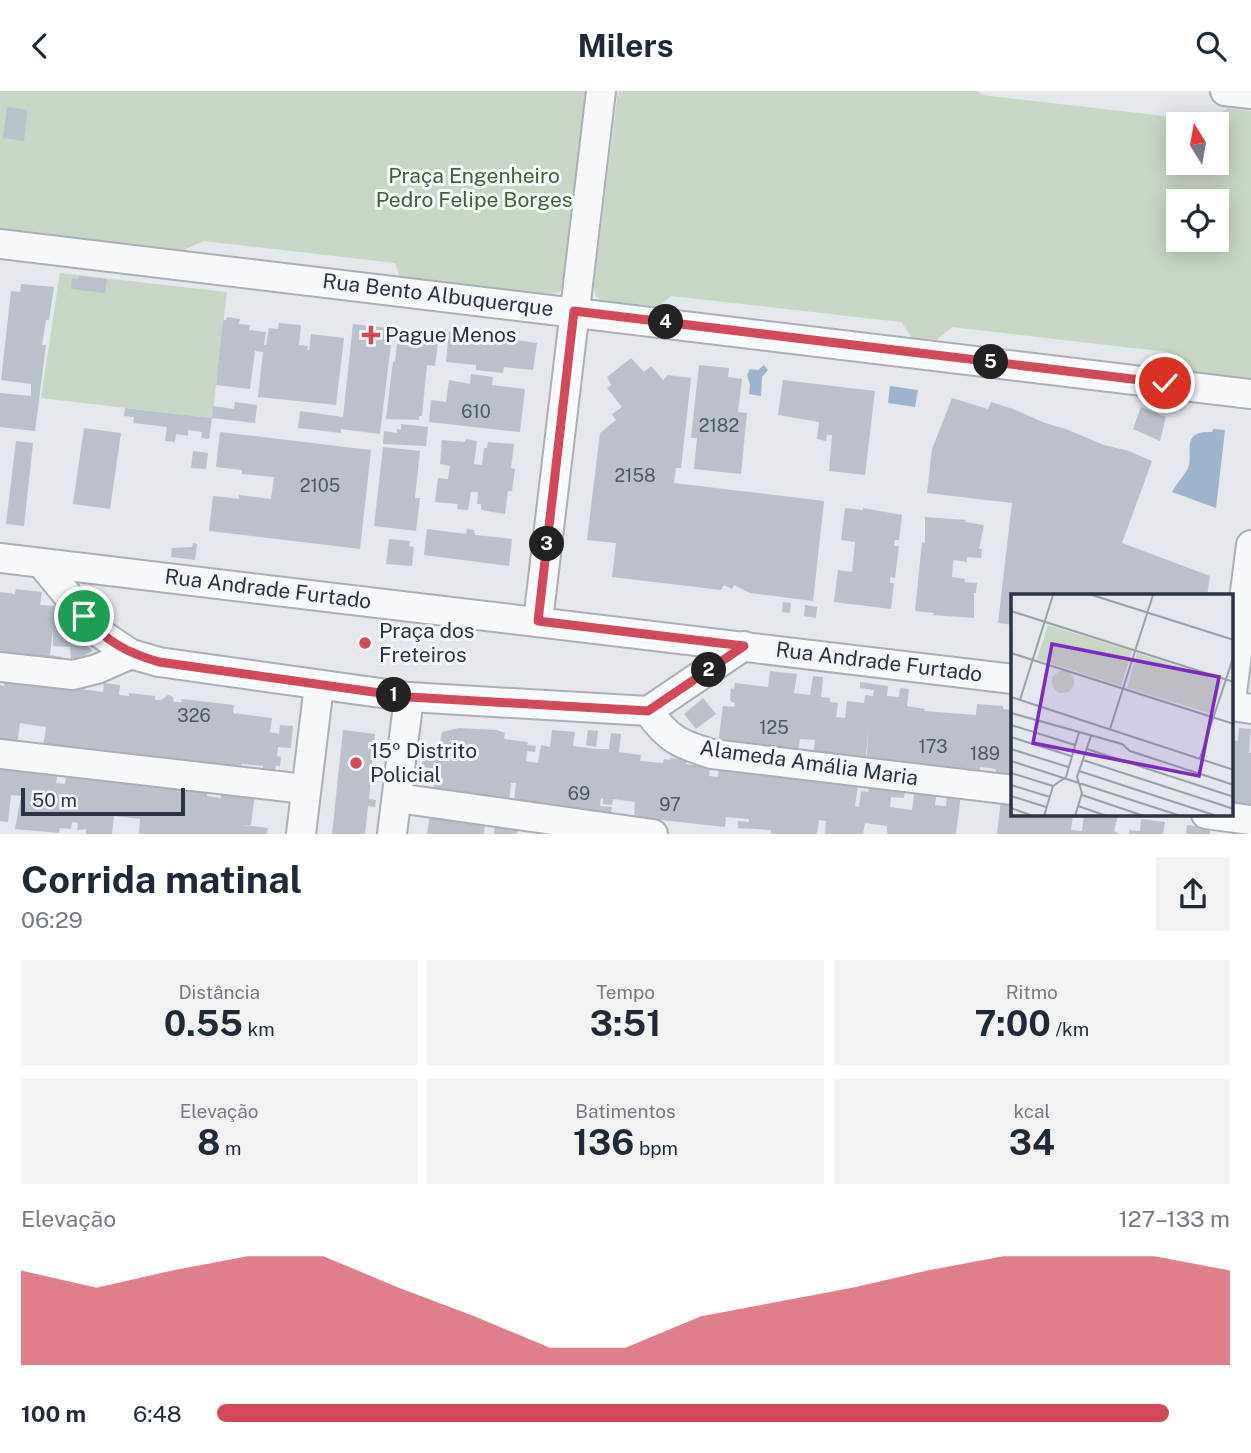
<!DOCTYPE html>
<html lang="pt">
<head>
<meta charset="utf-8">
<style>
	:root { --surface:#fff; --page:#f2f2f3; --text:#1f2937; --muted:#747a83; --accent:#d1495b }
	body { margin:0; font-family:"Public Sans",sans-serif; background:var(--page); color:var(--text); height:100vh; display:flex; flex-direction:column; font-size:26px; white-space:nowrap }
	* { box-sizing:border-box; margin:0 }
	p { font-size:23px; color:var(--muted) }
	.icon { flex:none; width:38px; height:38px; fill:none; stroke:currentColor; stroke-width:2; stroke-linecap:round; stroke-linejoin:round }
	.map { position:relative; height:743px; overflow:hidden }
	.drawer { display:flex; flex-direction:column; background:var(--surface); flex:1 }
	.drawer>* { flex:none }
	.needle { width:46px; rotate:349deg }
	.controls { position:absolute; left:1166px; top:21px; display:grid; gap:14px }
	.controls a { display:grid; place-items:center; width:63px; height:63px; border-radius:0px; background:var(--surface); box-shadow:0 4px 18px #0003; font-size:35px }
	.scale { position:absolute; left:21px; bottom:18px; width:164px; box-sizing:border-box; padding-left:7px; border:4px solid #2b3445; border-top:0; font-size:19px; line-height:24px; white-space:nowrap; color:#2b3445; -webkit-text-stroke:5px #f4f6f9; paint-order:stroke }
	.pin { position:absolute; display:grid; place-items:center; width:60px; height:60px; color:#fff; margin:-30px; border:4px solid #fff; border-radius:50%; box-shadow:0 2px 7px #0007 }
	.km { position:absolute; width:35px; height:35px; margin:-18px; border-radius:50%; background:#222; color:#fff; font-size:19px; line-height:35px; text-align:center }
	.round { display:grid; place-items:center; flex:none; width:74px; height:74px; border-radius:0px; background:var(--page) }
	.summary { display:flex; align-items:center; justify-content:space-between; height:119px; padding:0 21px }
	h1 { font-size:38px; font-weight:700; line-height:52px }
	.figures { display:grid; grid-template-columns:repeat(3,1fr); gap:10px; height:119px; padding:7px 21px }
	.figures div { display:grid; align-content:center; border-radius:0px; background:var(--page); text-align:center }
	.figures b { font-size:35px; font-weight:700 }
	.figures small { font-size:19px; font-weight:400 }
	.figures p { font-size:19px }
	.chart { height:196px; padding:14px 21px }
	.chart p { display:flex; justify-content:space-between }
	.chart svg { width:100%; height:126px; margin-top:7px; fill:var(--accent); opacity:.7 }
	ul { padding:0 21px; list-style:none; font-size:23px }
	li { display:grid; grid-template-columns:112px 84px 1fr; align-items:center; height:52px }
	li i { height:18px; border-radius:9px; background:var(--accent) }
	header { display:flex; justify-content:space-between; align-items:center; height:91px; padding:0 21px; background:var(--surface); font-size:32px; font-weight:700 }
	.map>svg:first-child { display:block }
	.green { fill:#c9d6c5; fill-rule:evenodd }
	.water { fill:#9fb4cc }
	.building { fill:#bbc0ca }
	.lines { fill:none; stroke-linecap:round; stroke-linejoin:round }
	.minor-casing { stroke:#a9aeb7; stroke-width:32 }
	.minor { stroke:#f7f8fa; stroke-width:28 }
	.route-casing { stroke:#fff; stroke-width:14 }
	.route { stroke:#d1495b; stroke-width:9 }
	.poi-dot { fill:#d1495b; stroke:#f4f6f9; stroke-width:2.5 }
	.labels { text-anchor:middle; stroke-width:6; stroke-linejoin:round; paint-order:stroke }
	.number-label { font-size:18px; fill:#4f5766 }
	.park-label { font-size:21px; fill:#3f6138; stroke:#f4f6f9 }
	.street-label { font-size:21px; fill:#2b3445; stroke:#f4f6f9 }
	.poi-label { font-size:21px; fill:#2b3445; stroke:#f4f6f9; text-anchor:start }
	.inset-road { fill:none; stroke:#9a9fa9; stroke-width:2 }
	.view { fill:#7b2cbf; fill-opacity:0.15; stroke:#7b2cbf; stroke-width:3.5 }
	.inset-edge { fill:none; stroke:#2b3445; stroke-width:3.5 }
</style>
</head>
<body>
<header><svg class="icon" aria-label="back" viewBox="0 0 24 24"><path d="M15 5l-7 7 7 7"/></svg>Milers<svg class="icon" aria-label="search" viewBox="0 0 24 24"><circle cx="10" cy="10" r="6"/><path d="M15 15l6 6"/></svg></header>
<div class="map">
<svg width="1251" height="743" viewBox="0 0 1251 743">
	<rect width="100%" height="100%" fill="#e4e7ec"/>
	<!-- green -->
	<g class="green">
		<polygon points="0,0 589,0 563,194 560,201 544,204 400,187 395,172 204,150 179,161 0,139"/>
		<path d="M618,0H978L981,4L1208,30L1228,17L1251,20V287L1182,280L1168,261L952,236L935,250L912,247L901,231L671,205L658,217L603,211C595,206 594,202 594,193ZM1178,33H1216V72H1178ZM1178,110H1216V149H1178Z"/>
		<polygon points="60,182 227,201 212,327 41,307"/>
	</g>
	<!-- water -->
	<g class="water">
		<polygon points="764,274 768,279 762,286 761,305 749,303 750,294 747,284 750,278 758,279"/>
		<polygon points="890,295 918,299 915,316 888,312"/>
		<path d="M1213,338L1225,339L1216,417L1172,401C1177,392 1184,385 1188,377C1194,363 1179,339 1212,341Z"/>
	</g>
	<!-- building -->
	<g class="building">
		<polygon points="7,16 27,19 24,50 3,47"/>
		<polygon points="79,185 107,188 105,202 71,198 72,187 79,188"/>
		<polygon points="21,193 54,196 49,229 46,229 42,254 46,254 35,340 0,336 0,302 31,305 31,293 1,289 11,200 20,201"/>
		<polygon points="227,226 240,228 239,233 250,234 249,239 266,241 264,254 266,254 269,237 278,238 279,232 301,234 299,254 308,255 307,259 309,259 311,243 344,247 336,314 258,306 263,261 255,260 250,298 216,294 223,229 226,229"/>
		<polygon points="353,233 396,238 395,245 392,244 380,343 341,338 341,342 298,337 300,320 343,326"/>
		<polygon points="449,240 537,252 533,279 504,276 503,282 476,279 476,274 446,271"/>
		<polygon points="407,247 438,252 435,275 427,274 422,325 419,325 419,329 386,328 393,270 395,271 397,253 406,254"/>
		<polygon points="631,267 644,281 651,275 663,289 668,284 691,287 681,377 676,377 674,392 824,410 813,510 750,502 734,494 732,498 724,494 721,499 612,486 616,452 587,449 600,342 616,329 612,323 622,316 607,297 611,294 607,286"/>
		<polygon points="699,274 729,277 728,286 742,288 738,321 747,322 741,383 694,378 697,347 691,347"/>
		<polygon points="471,283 493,286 492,294 525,298 520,341 429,331 431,309 446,311 449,289 470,293"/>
		<polygon points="783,289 875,300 865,384 829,380 832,344 827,344 826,350 817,348 819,331 778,324"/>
		<polygon points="952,307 988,318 991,311 1013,318 1045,332 1066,338 1104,354 1129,360 1152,370 1122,452 1210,485 1207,505 1013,505 1013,534 998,532 1012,412 927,402 932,358"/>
		<polygon points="235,311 257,314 255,332 212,327 209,348 201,347 202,341 188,339 188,345 176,343 175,351 165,350 167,336 133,332 134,326 124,325 125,317 212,327 213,315 234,318"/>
		<polygon points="1141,316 1166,326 1160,350 1133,338"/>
		<polygon points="401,333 428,336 426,355 383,353 384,340 397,342 397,338 401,339"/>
		<polygon points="84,337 121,342 110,418 73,413"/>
		<polygon points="220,341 371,359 360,458 209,440 213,405 239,408 239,404 271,408 274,386 242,383 242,379 216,376"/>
		<polygon points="466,348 477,350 474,373 482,374 484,357 487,357 488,351 514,353 511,377 515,378 512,400 508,400 505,423 481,419 481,413 477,413 478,401 471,401 468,419 457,418 458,413 435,411 438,387 448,388 450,375 440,373 442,349 465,351"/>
		<polygon points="16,350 33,352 24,435 6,433"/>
		<polygon points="383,356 420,360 415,407 420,407 416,440 374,435"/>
		<polygon points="193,360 208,362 206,378 191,377"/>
		<polygon points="845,417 863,419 863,417 902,424 899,449 895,449 894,455 899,455 895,487 890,486 890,492 894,492 891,518 834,511 838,479 852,481 855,451 841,449"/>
		<polygon points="925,426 966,429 965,431 984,434 979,458 982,458 981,467 967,466 967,471 954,469 953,471 952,486 965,488 964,491 977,492 976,502 974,502 974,527 933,524 934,522 915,520 922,451 925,452"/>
		<polygon points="427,438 466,443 467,438 474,439 475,444 512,448 509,475 424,464"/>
		<polygon points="389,448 410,450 409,455 414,456 412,475 386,473"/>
		<polygon points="193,452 197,453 195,469 171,466 172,457 192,456"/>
		<polygon points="16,498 42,501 40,514 56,515 92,560 82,566 71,568 70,556 53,555 53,538 50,564 62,566 62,573 0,567 0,501 15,503"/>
		<polygon points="783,511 791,512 790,522 782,521"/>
		<polygon points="805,514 817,516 816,527 804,525"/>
		<polygon points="770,580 797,583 794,602 810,604 813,585 823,586 821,606 830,607 830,611 838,612 836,626 845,627 847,610 864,612 865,604 873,605 874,599 860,597 860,591 888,595 887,605 899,606 900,597 909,598 907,615 925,618 924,620 976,624 977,613 1003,615 1003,618 1013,619 1013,690 995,687 996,678 980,676 979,685 937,679 937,675 935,675 934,680 866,672 869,635 865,672 813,665 815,649 800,648 798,661 718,652 723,615 734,616 735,612 730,610 731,597 734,598 735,592 768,596"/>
		<polygon points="12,589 103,601 104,592 120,594 119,604 129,605 129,602 155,605 155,609 161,609 168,604 173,606 174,611 181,611 182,608 234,614 233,622 272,627 270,641 279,643 280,634 293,635 291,657 278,656 277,665 281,666 280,675 276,675 274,682 263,681 263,675 241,673 241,678 122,666 122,661 96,658 96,659 70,656 69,659 43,656 46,636 20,632 17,655 0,652 0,594 4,595 5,590 12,592"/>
		<polygon points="703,607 716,623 696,638 684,623"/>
		<polygon points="459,637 497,639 505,642 504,648 528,651 527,654 536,655 535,661 527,660 526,670 538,672 541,654 550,656 552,639 575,641 573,655 595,658 609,658 611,642 621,643 619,661 641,664 640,670 663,672 664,668 670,669 670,667 686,669 686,673 710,676 709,685 718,686 719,675 858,694 855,715 859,716 861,700 868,701 869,692 905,699 904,707 891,706 890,716 912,719 915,697 937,699 935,714 946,715 947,704 961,703 956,743 887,743 887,735 865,732 863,743 825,743 826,730 819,729 817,743 771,743 771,739 738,737 738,730 749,731 749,728 726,726 725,736 634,726 635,711 613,708 612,714 603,713 603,708 601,707 600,715 612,716 611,722 588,719 588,722 514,711 516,692 511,692 509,710 433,701 437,678 422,676 424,655 439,657 442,641"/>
		<polygon points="1239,637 1251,638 1249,662 1251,662 1251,713 1232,711 1232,649 1238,650"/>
		<polygon points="343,639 375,643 369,708 376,709 375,716 368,715 365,743 332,743"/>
		<polygon points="588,639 598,640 596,656 586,654"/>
		<polygon points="0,671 58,680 56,692 65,693 66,684 208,698 207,705 221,707 222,698 255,702 251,734 243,734 268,737 267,743 139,743 140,728 114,725 112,743 86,743 86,738 77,739 78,732 72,731 71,738 60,737 59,742 15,738 21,705 11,704 8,731 0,730"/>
		<polygon points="1001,708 1013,709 1013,723 1073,723 1071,739 1082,740 1084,723 1118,724 1114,740 1120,743 997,743"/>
		<polygon points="430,723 450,726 449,730 485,733 484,743 427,743"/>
		<polygon points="1141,728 1165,731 1163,743 1129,743 1129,739 1140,740"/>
		<polygon points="495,734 517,736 517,743 494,743"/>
		<polygon points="1187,734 1210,737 1210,743 1186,743"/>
	</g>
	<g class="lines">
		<defs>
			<g id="minor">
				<polyline points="1225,0 1251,3"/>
				<polyline points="0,153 1251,303"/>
				<polyline points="0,467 1013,588"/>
				<polyline points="41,472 98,541 131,563 159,571 409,606 648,620"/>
				<polyline points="538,530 601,0"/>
				<polyline points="0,576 73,584 97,578 131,563"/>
				<polyline points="1232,602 1251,454"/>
				<polyline points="1232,615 1251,618"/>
				<path d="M648,620C668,648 679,653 712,663L1013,699"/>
				<polyline points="648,620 744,555"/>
				<polyline points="0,663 305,698"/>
				<polyline points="397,707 653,743"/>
				<polyline points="1206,723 1251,729"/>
				<polyline points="301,743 319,594"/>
				<polyline points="392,743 409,606"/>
			</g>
		</defs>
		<!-- minor casing -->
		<use href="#minor" class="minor-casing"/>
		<!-- minor -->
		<use href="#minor" class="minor"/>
	</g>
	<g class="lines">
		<defs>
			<path id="route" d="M84,525C106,550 127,562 159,571L409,606L648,620L744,555L538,530L574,220L1165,292"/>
		</defs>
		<!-- route casing -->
		<use href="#route" class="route-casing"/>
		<!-- route -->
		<use href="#route" class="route"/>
	</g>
	<!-- markers -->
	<g class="poi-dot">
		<path d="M367.5 233.5h7v7h7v7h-7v7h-7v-7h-7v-7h7z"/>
		<circle cx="365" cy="552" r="7"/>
		<circle cx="356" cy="672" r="7"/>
	</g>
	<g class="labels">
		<!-- number labels -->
		<g class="number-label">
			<text x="476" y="327">610</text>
			<text x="719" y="341">2182</text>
			<text x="635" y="391">2158</text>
			<text x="320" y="401">2105</text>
			<text x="194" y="631">326</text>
			<text x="774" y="643">125</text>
			<text x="933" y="662">173</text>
			<text x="985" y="669">189</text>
			<text x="579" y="709">69</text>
			<text x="670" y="720">97</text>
		</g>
		<!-- park labels -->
		<g class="park-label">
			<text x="474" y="92">Praça Engenheiro<tspan x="474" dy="24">Pedro Felipe Borges</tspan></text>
		</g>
		<!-- street labels -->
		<g class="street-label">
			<text transform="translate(438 204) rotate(7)" y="7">Rua Bento Albuquerque</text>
			<text transform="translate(268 498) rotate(7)" y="7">Rua Andrade Furtado</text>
			<text transform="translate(879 571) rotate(7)" y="7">Rua Andrade Furtado</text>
			<text transform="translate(809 672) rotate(8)" y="7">Alameda Amália Maria</text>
		</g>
		<!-- poi labels -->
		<g class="poi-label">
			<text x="385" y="251">Pague Menos</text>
			<text x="379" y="547">Praça dos<tspan x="379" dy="24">Freteiros</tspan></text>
			<text x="370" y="667">15º Distrito<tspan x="370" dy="24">Policial</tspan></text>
		</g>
	</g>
	<!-- overview -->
	<g transform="translate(1011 503)">
		<rect width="222" height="222" fill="#e4e7ec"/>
		<path d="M37,31L121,57L110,92L26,65ZM126,59L211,87L201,120L116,94ZM41 88a11 11 0 1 1 22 0a11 11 0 1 1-22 0Z" fill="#c9d6c5"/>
		<path class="inset-road" d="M81,1L223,46M0,17L223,88M0,59L223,130M0,103L223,176M9,106L42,1M0,119L111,150L119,157L223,191M0,131L64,151M99,135L142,1M0,143L60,162M0,155L57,173M76,155L223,203M189,164L223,61M72,166L223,215M0,167L170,222M68,177L206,222M0,179L42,192M0,191L39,203M71,201L133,222M0,202L35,213M67,212L96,222M0,214L22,222M33,222L42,192L55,183L68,138M64,222L71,199L66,183L80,142"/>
		<path class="view" d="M41,50L208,83L188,182L22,149Z"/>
		<rect width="222" height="222" class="inset-edge"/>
	</g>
</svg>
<div class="controls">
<a><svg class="needle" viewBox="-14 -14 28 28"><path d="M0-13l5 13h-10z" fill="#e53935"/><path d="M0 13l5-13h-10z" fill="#747a83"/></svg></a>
<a><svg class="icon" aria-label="locate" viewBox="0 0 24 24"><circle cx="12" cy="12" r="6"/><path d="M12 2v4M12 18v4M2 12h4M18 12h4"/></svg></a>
</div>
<div class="scale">50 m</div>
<div class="pin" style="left:84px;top:525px;background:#1e9e55"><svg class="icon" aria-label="arrive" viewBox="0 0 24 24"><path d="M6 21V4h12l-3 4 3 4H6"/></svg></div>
<div class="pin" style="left:1165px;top:292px;background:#d93025"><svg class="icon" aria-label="check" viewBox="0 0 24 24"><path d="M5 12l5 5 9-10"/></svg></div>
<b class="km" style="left:394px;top:604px">1</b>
<b class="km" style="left:709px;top:579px">2</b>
<b class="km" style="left:547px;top:453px">3</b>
<b class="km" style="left:666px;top:231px">4</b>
<b class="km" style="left:991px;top:271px">5</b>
</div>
<section class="drawer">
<div class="summary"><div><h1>Corrida matinal</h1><p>06:29</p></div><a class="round"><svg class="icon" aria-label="share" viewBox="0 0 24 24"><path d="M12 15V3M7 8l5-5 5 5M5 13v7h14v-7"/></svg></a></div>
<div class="figures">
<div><p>Distância</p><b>0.55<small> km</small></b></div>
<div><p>Tempo</p><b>3:51</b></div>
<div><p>Ritmo</p><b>7:00<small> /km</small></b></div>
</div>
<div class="figures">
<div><p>Elevação</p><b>8<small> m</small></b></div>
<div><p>Batimentos</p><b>136<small> bpm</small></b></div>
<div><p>kcal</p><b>34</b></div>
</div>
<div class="chart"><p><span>Elevação</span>127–133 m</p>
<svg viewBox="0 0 160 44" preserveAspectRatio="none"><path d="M0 44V11L10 17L20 11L30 6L40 6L50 17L60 27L70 38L80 38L90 27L100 22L110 17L120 11L130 6L140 6L150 6L160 11V44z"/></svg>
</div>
<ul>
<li><b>100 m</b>6:48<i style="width:94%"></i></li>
</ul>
</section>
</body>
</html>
